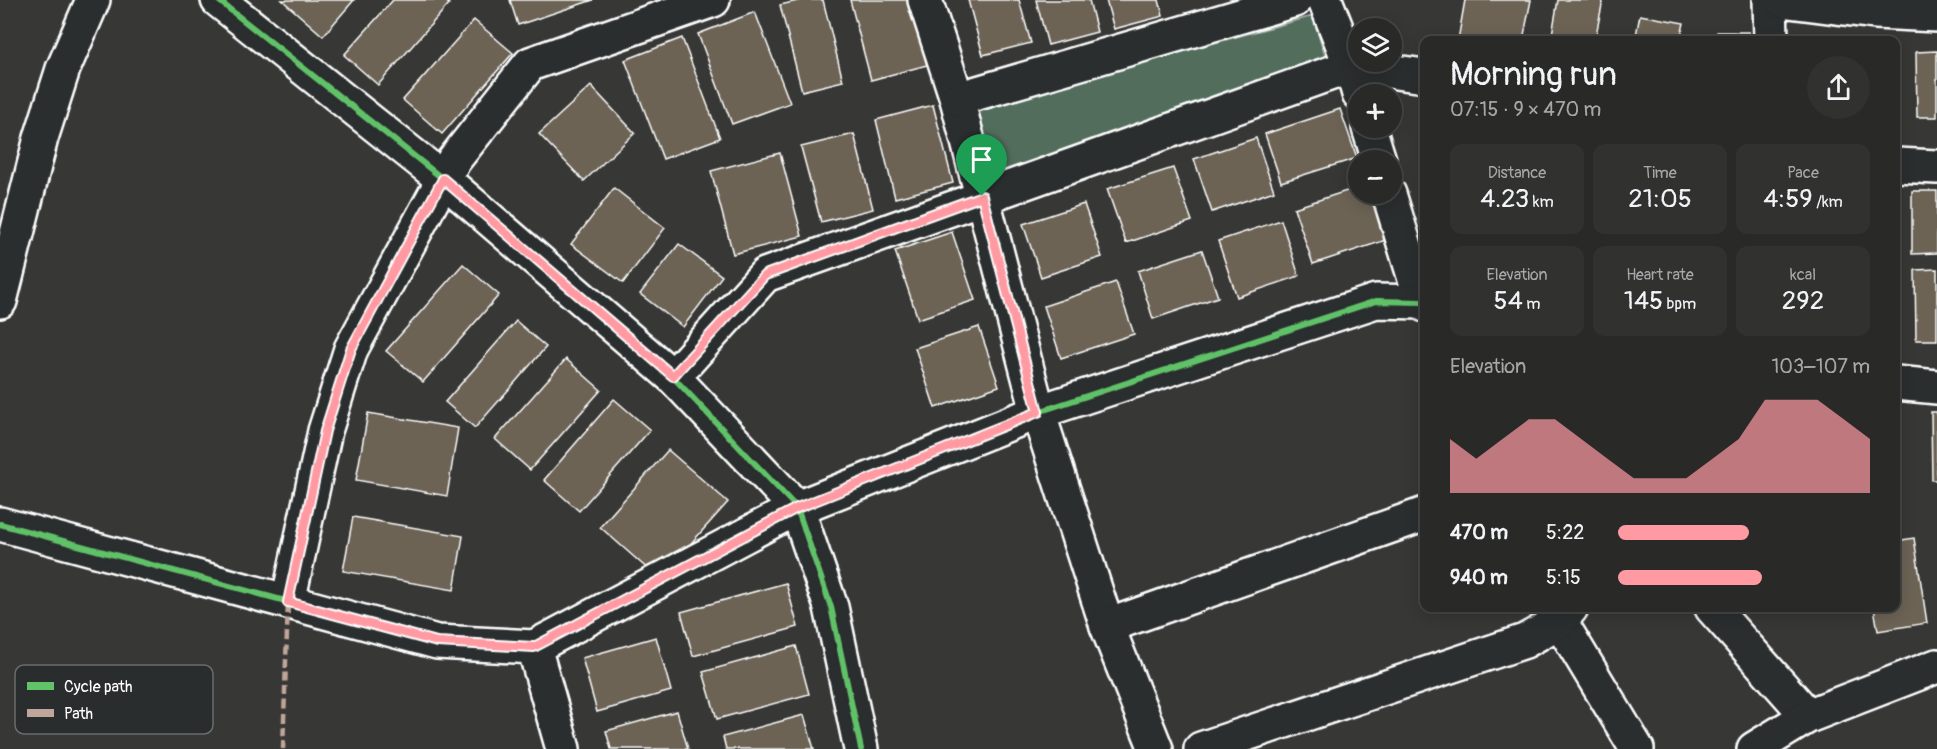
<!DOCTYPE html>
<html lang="en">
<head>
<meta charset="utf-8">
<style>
	:root { --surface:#292a28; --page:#313230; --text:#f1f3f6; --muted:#a5a7a8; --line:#454645; --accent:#ff9aa2 }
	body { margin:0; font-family:Pangolin,sans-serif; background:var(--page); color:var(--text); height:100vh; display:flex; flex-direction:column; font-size:22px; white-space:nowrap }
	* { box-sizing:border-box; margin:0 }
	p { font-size:20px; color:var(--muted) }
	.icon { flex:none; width:33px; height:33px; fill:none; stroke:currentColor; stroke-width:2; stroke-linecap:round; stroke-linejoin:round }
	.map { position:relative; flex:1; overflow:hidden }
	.details { position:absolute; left:1420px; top:36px; width:480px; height:576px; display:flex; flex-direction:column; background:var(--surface); border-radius:12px; box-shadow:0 3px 15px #0003,0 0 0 2px var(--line) }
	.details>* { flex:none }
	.buttons { position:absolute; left:1348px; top:18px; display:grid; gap:12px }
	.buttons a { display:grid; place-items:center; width:54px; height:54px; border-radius:50%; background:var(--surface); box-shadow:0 3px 15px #0003,0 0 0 2px var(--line); font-size:30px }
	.pin { position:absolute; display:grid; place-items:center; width:51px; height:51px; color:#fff; margin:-62px -26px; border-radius:50% 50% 50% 0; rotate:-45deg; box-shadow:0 0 6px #0007 }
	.pin .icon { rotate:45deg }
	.round { display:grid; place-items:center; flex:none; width:63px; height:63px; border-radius:32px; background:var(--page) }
	.headline { display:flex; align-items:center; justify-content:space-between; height:102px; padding:0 30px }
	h1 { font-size:33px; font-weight:600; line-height:45px }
	.figures { display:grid; grid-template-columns:repeat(3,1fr); gap:9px; height:102px; padding:6px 30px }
	.figures div { display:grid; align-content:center; border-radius:12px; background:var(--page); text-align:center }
	.figures b { font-size:26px; font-weight:600 }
	.figures small { font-size:16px; font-weight:400 }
	.figures p { font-size:16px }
	.chart { height:168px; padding:12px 30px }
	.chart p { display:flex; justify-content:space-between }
	.chart svg { width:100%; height:108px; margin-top:6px; fill:var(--accent); opacity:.7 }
	ul { padding:0 30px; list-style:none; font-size:20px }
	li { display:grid; grid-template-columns:96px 72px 1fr; align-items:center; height:45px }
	li i { height:15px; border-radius:8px; background:var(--accent) }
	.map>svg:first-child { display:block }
	.green { fill:#526d5d; stroke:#a8b6ae; stroke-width:1.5 }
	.building { fill:#6c6454; stroke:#fff; stroke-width:1.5 }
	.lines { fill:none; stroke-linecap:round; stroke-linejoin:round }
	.minor-casing { stroke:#fff; stroke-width:38 }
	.minor { stroke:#2a2d2e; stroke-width:33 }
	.quiet { stroke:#c0a59a; stroke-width:4.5; stroke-dasharray:9 4.5; stroke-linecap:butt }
	.cycleway-casing { stroke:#2a2d2e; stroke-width:10 }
	.cycleway { stroke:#61c268; stroke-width:6 }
	.route-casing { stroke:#fff; stroke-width:12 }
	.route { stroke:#ff9aa2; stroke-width:8 }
	.key { fill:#2a2d2e; stroke:#6a6c6d; stroke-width:1.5 }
	.key-label { font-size:16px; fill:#fff }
</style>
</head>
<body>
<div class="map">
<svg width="1937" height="749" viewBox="0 0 1937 749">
	<rect width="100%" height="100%" fill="#373836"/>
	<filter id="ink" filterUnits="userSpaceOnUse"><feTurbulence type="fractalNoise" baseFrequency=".0167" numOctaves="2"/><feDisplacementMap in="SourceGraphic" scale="12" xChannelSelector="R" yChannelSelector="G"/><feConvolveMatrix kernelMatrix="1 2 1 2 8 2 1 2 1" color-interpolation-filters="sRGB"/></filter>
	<g filter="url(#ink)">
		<!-- green -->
		<polygon class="green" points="1313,16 1325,56 990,176 973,109"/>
		<!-- building -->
		<g class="building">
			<polygon points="282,0 354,0 323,36"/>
			<polygon points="393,0 445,0 449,4 378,85 344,55"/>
			<polygon points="510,0 593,0 518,25"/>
			<polygon points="802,0 823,0 843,81 802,91 780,5"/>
			<polygon points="850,0 910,0 927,65 871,80"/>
			<polygon points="968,0 1019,0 1031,43 983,55"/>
			<polygon points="1036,0 1089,0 1097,32 1048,45"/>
			<polygon points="1106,0 1159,0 1163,16 1114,29"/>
			<polygon points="1465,0 1531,0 1523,40 1458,40"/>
			<polygon points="1558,0 1603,0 1595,40 1551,40"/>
			<polygon points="755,12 790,103 732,124 698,34"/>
			<polygon points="1640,15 1684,23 1680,40 1635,40"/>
			<polygon points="474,20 513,53 442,134 403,100"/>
			<rect x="1717" y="32" width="32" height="8"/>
			<polygon points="682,38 720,138 663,159 625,60"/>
			<polygon points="1937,51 1937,117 1917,117 1916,52"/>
			<polygon points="591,86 635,133 584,181 539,134"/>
			<polygon points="933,105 953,183 895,198 876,120"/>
			<polygon points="1340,109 1357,158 1281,182 1265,134"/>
			<polygon points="854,134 873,209 821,222 801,147"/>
			<polygon points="1256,138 1274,191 1212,212 1194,159"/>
			<polygon points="780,153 802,236 733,254 711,171"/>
			<polygon points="1173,168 1192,221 1126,243 1107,189"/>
			<polygon points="1359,187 1359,194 1370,194 1386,240 1313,264 1294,208"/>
			<polygon points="614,188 665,228 623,283 571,244"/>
			<polygon points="1912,191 1937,191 1937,253 1912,254"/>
			<polygon points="1084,204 1102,257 1041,277 1023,224"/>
			<polygon points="1281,220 1299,276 1237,297 1218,241"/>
			<polygon points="952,232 975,300 918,319 895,251"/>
			<polygon points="679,244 722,276 683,327 640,294"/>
			<polygon points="1202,250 1218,297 1153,319 1138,271"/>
			<polygon points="463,264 499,295 423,382 386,351"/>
			<polygon points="1937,269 1937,340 1916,340 1915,270"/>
			<polygon points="1116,282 1134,334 1061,358 1044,306"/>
			<polygon points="516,321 546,347 475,428 445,402"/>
			<polygon points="979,327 999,386 935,408 915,348"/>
			<polygon points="566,359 601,390 530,470 495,439"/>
			<polygon points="614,399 650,430 579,511 544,480"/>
			<polygon points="1931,412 1937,412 1937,480 1932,480"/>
			<polygon points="368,413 458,428 447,496 356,480"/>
			<polygon points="668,450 728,502 659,579 600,527"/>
			<polygon points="353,517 463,536 454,590 343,571"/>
			<polygon points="1914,538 1927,623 1878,631 1874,608 1896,608 1896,541"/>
			<polygon points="786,583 798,627 693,656 681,612"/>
			<polygon points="656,637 671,691 597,712 582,658"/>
			<polygon points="796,646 809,694 717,719 703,672"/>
			<polygon points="677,711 688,749 611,749 606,731"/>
			<polygon points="804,715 814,749 726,749 723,737"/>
		</g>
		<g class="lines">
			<defs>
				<g id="minor">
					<polyline points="218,0 443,179 673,377 797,508 831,607 861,749"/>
					<polyline points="925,0 957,99 1038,412 1107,626 1156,749"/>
					<polyline points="1325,0 1351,66 1359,94"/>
					<polyline points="1770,0 1771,40"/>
					<polyline points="1781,0 1875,12 1937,15"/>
					<polyline points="957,99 1295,0"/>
					<polyline points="1369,128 1379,160"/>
					<polyline points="1896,165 1937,167"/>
					<polyline points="1389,194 1422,302"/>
					<polyline points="0,301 41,138 63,69 93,0"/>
					<polyline points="673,377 765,275 1351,66 1425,76"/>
					<polyline points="1896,383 1937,387"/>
					<polyline points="0,524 437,642 534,647 797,508 1038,412 1376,301 1422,302 1425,305"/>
					<polyline points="288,602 325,431 351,349 454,160 530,64 713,0"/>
					<polyline points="1552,608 1637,749"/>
					<polyline points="1712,608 1808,716"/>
					<polyline points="1107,626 1425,514"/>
					<polyline points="534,647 563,749"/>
					<polyline points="1201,749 1525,641 1560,621 1571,608"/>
					<polyline points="1754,749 1808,716 1937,666"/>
				</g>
			</defs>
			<!-- minor casing -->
			<use href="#minor" class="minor-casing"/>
			<!-- minor -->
			<use href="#minor" class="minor"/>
			<!-- quiet -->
			<polyline class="quiet" points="283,749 288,602"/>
			<defs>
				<g id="cycleway">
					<polyline points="218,0 443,179 673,377 797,508 831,607 861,749"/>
					<polyline points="0,524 437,642 534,647 797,508 1038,412 1376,301 1422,302 1425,305"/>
				</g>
			</defs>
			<!-- cycleway casing -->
			<use href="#cycleway" class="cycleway-casing"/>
			<!-- cycleway -->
			<use href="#cycleway" class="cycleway"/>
		</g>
	</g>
	<g class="lines" filter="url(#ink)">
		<defs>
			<polygon id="route" points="443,179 673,376 765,275 982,196 1038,412 797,508 534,647 437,642 288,602 325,431 351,349"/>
		</defs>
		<!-- route casing -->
		<use href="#route" class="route-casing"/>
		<!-- route -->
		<use href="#route" class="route"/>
	</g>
	<!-- legend -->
	<rect x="15" y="665" width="198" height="69" rx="9" class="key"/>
	<rect x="27" y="682" width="27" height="8" fill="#61c268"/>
	<rect x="27" y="709" width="27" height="8" fill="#c0a59a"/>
	<g class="key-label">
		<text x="64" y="692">Cycle path</text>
		<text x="64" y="719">Path</text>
	</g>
</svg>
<div class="buttons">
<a><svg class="icon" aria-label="layers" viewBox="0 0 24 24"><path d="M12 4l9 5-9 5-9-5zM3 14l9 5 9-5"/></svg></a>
<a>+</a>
<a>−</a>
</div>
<div class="pin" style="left:982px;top:196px;background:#1e9e55"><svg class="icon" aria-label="arrive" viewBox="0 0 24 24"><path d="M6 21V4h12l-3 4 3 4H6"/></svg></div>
<section class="details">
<div class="headline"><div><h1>Morning run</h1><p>07:15 · 9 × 470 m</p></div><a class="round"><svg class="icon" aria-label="share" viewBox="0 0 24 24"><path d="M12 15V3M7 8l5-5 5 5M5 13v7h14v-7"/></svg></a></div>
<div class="figures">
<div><p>Distance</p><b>4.23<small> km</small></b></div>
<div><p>Time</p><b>21:05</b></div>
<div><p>Pace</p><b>4:59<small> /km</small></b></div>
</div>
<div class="figures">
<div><p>Elevation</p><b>54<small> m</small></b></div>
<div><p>Heart rate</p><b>145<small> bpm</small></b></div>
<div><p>kcal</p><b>292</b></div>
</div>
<div class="chart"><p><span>Elevation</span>103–107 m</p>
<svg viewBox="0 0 160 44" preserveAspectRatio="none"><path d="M0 44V22L10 30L20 22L30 14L40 14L50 22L60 30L70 38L80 38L90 38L100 30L110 22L120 6L130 6L140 6L150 14L160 22V44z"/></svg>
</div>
<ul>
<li><b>470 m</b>5:22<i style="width:52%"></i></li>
<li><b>940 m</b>5:15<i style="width:57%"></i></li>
</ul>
</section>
</div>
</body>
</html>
